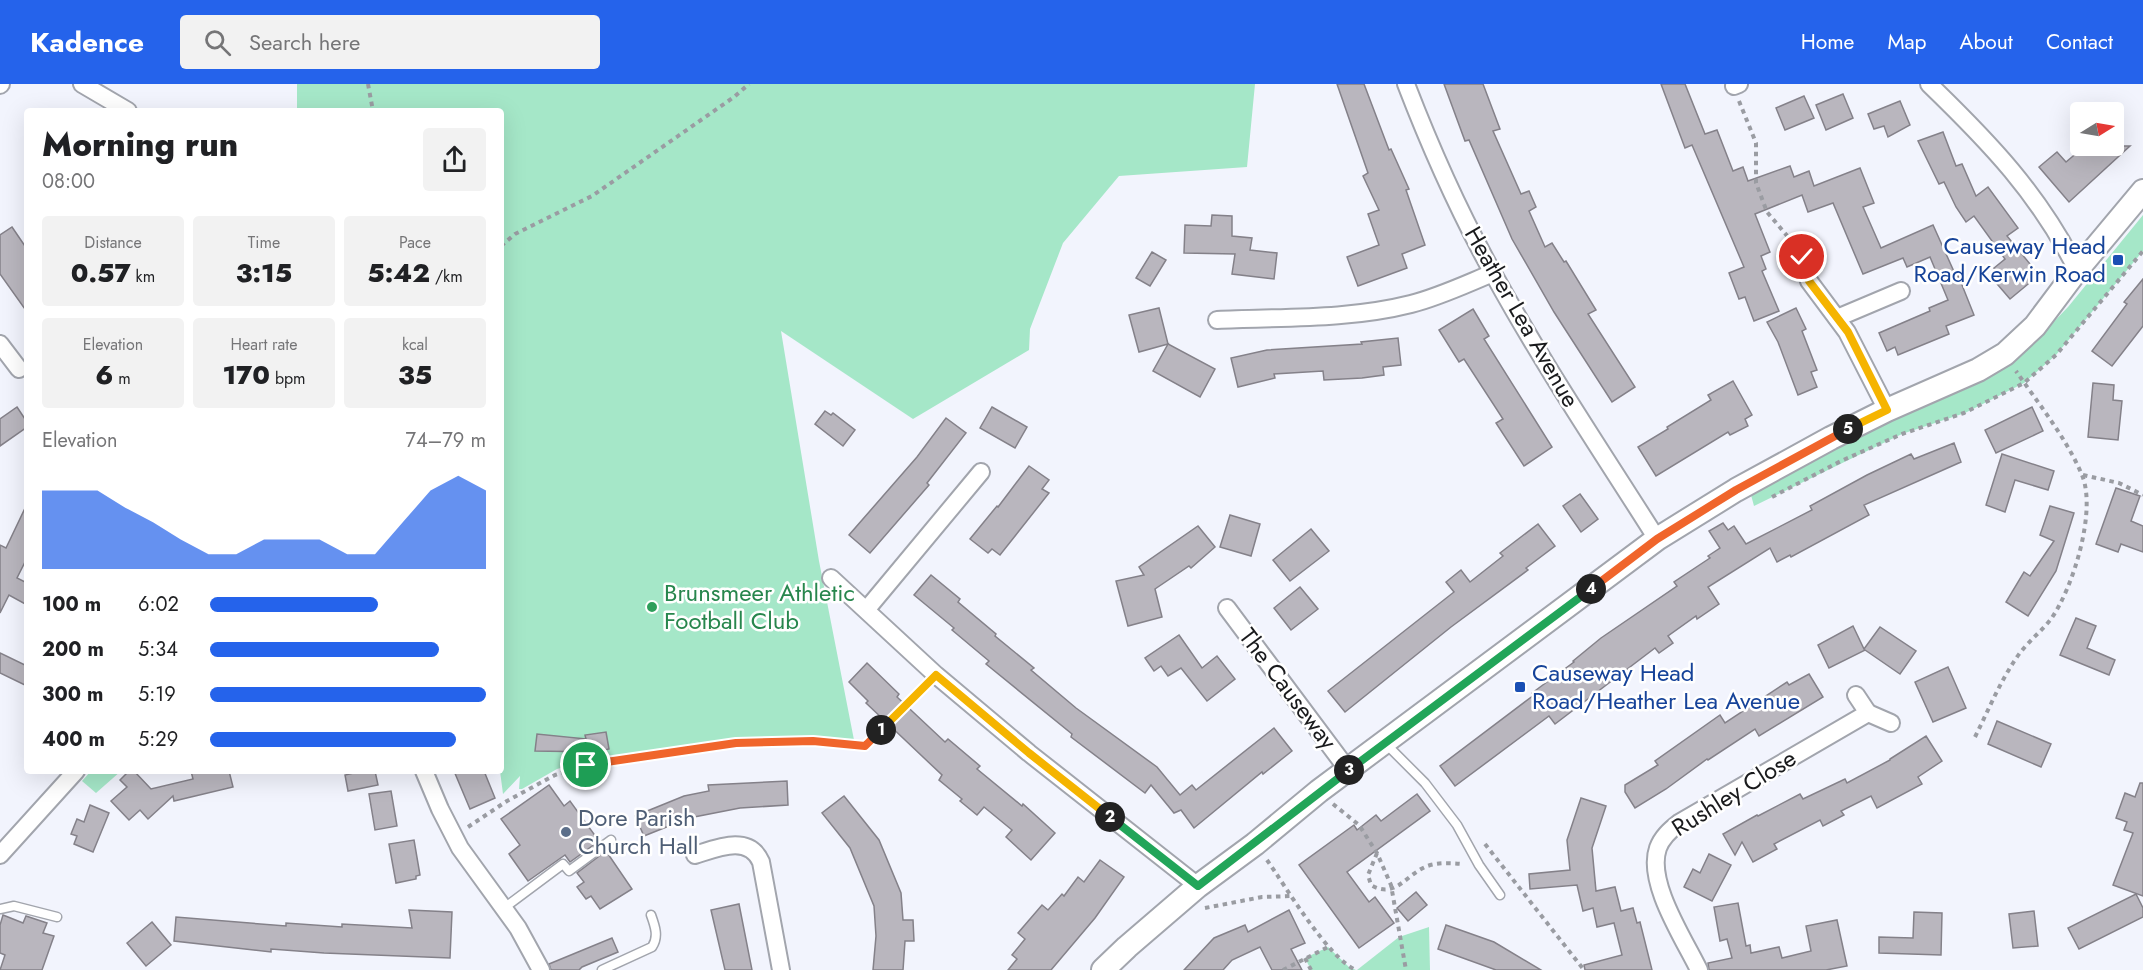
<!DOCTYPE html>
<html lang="en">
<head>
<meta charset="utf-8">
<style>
	:root { --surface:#fff; --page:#f2f2f2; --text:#202124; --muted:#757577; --accent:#2563eb }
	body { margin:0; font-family:Jost,sans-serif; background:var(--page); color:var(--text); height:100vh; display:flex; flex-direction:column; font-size:22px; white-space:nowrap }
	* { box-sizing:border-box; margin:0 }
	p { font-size:20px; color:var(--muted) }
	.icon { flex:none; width:33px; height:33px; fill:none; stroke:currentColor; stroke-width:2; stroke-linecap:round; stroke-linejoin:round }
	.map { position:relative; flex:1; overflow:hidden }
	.details { position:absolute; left:24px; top:24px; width:480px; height:666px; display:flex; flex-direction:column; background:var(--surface); border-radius:6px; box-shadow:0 6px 24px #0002 }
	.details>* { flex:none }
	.needle { width:39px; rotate:79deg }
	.tools { position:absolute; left:2070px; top:18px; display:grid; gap:12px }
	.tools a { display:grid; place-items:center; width:54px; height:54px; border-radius:6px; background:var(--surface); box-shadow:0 6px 24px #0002; font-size:30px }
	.pin { position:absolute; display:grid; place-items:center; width:51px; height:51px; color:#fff; margin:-26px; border:3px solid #fff; border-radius:50%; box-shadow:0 2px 6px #0007 }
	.km { position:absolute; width:30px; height:30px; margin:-15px; border-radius:50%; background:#222; color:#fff; font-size:16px; line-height:30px; text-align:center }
	.round { display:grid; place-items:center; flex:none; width:63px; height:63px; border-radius:6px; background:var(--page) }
	.overview { display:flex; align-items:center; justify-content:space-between; height:102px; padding:0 18px }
	h1 { font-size:33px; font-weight:800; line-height:45px }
	.figures { display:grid; grid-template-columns:repeat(3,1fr); gap:9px; height:102px; padding:6px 18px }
	.figures div { display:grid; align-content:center; border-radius:6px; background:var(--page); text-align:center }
	.figures b { font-size:26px; font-weight:800 }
	.figures small { font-size:16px; font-weight:400 }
	.figures p { font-size:16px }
	.chart { height:168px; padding:12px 18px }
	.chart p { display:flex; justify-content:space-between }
	.chart svg { width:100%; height:108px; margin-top:6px; fill:var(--accent); opacity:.7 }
	ul { padding:0 18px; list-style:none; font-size:20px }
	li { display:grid; grid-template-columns:96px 72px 1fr; align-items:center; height:45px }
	li i { height:15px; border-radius:8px; background:var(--accent) }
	header { display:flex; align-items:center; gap:36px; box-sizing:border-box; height:84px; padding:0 30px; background:var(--accent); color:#fff }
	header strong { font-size:28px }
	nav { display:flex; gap:33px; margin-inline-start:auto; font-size:21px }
	.search { width:420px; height:54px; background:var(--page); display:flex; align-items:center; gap:15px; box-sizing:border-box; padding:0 21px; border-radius:6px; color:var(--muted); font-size:22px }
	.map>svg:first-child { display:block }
	.green { fill:#a5e7c8 }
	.building { fill:#b9b6be; stroke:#848189; stroke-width:1.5 }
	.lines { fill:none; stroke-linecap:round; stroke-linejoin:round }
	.lane-casing { stroke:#a2a5ad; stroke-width:11 }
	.street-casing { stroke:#a2a5ad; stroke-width:20 }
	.secondary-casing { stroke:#a2a5ad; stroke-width:26 }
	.path { stroke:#9a9ca2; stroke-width:4; stroke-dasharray:4.5 4.5; stroke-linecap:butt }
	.lane { stroke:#fff; stroke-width:8 }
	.street { stroke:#fff; stroke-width:16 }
	.secondary { stroke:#fff; stroke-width:22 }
	.split-1-casing { stroke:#fff; stroke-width:12 }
	.split-2-casing { stroke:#fff; stroke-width:12 }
	.split-3-casing { stroke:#fff; stroke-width:12 }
	.split-4-casing { stroke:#fff; stroke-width:12 }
	.split-5-casing { stroke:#fff; stroke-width:12 }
	.split-6-casing { stroke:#fff; stroke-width:12 }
	.split-1 { stroke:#f0652b; stroke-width:8 }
	.split-2 { stroke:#f5b400; stroke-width:8 }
	.split-3 { stroke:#22a559; stroke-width:8 }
	.split-4 { stroke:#22a559; stroke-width:8 }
	.split-5 { stroke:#f0652b; stroke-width:8 }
	.split-6 { stroke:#f5b400; stroke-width:8 }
	.transit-dot { fill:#1a4fb4; stroke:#fff; stroke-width:2 }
	.leisure-dot { fill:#2e9e5b; stroke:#fff; stroke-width:2 }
	.service-dot { fill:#5c6f8a; stroke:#fff; stroke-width:2 }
	.labels { text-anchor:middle; stroke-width:5; stroke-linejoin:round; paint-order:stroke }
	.transit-label { font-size:24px; fill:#164399; stroke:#fff; text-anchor:end }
	.street-label { font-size:24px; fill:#191a1c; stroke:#fff }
	.leisure-label { font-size:24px; fill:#27864d; stroke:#fff; text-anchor:start }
	.service-label { font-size:24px; fill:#4e5e75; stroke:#fff; text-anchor:start }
</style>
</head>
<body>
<header>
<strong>Kadence</strong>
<div class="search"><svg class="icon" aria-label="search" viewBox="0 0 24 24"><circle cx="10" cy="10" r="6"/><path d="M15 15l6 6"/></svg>Search here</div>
<nav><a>Home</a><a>Map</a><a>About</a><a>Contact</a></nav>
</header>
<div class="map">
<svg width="2143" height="886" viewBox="0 0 2143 886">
	<rect width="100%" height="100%" fill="#f2f4fd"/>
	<!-- green -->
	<g class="green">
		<polygon points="297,0 1255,0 1247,83 1119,92 1063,159 1030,245 1029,266 913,335 781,247 819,477 854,656 813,653 739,655 589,676 557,685 522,705 519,705 520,692 503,710 500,687 501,27 297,27"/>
		<polygon points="2143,131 2143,167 2056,271 2024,299 1965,329 1902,350 1754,422 1751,411 1885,339 1974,298 2023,270 2068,223"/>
		<polygon points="91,687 121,687 96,709 82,697"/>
		<polygon points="1429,843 1430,886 1357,886 1399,853"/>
		<polygon points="1328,863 1349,883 1356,886 1311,886 1305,874"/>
	</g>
	<!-- building -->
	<g class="building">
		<polygon points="1337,0 1364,0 1389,66 1391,65 1409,105 1406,106 1425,161 1402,170 1407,184 1358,202 1347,173 1379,161 1368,130 1379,126 1363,92 1368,89"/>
		<polygon points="1444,0 1483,0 1500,45 1493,47 1521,110 1529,107 1536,123 1529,127 1545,163 1552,159 1564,178 1566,177 1596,226 1588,230 1635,303 1612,318 1554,228 1512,155 1469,56 1465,57"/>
		<polygon points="1661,0 1685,0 1705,50 1717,46 1733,87 1743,83 1748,97 1790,82 1794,93 1809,87 1814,102 1860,84 1874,119 1863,123 1881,164 1933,141 1956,192 1958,191 1974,231 1946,242 1949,250 1898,271 1895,263 1887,267 1879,249 1930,227 1929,224 1948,216 1930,173 1907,183 1903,174 1863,190 1833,119 1808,128 1802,111 1755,130 1770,168 1761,172 1766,185 1762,187 1779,227 1754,237 1745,213 1739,215 1729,189 1744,183 1692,61 1685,64"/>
		<polygon points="1843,10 1853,34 1826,46 1816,21"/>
		<polygon points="1804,12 1814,34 1785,46 1776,24"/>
		<polygon points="1900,17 1910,41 1888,53 1884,42 1874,45 1868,30"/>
		<polygon points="1943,48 1956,82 1962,80 1976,112 1988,103 2018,144 2007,152 2039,191 2010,215 1992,194 1998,189 1994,184 2005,175 1974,132 1966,138 1956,123 1944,98 1939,100 1918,57"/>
		<polygon points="2085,62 2130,62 2069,118 2039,83 2057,68 2066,78"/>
		<polygon points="1212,131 1232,132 1232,152 1252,154 1250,166 1277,169 1274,195 1232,190 1235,170 1184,169 1185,141 1211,142"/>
		<polygon points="12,143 27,165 27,228 0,190 0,151"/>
		<polygon points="1152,168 1166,176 1150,202 1136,194"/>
		<polygon points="2143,195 2143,242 2112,282 2092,267 2127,220 2124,218"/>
		<polygon points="1159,224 1168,260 1215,285 1200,313 1153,287 1168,260 1139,268 1129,231"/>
		<polygon points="1796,224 1806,245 1802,247 1817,286 1811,288 1817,303 1798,311 1778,258 1767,238"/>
		<polygon points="1473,225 1489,252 1484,255 1552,363 1524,382 1496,339 1503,335 1464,275 1459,278 1439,246"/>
		<polygon points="1398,254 1401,281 1383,283 1384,291 1362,294 1324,296 1323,287 1274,290 1275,294 1238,303 1231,274 1267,266 1362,260 1361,258"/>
		<polygon points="1733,297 1752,331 1745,335 1748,342 1730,351 1728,348 1656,392 1638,363 1668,345 1667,343 1711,316 1708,311"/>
		<polygon points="2093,299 2114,301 2113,316 2122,317 2118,356 2088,353"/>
		<polygon points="17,323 27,338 27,343 0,362 0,335"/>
		<polygon points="992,323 1027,343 1015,364 980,344"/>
		<polygon points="2032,323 2043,347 1996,369 1985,346"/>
		<polygon points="825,327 831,331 833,329 855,346 843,362 815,340"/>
		<polygon points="946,334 966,349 927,399 929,401 870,469 849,451 917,373"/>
		<polygon points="1954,359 1961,378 1864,421 1869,431 1791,473 1790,471 1777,478 1770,464 1708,503 1719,520 1697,535 1696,532 1668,552 1673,559 1659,569 1655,564 1555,640 1549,632 1455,702 1440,682 1534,611 1532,609 1574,578 1573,577 1601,554 1677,502 1674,498 1710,474 1708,472 1720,464 1709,447 1723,439 1728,446 1734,442 1746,460 1812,426 1810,422 1867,391 1911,370 1914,375"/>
		<polygon points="2002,370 2054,387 2048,406 2015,396 2005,428 1986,421"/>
		<polygon points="1029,382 1049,396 1042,405 1049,409 1000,471 992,465 988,469 970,455 997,422 998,423"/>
		<polygon points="2116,404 2140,412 2131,437 2143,442 2143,468 2121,460 2118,468 2096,460"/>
		<polygon points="1580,410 1598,435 1581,448 1563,422"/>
		<polygon points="27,420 27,474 17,494 27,499 27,521 9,511 0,529 0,461 6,464"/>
		<polygon points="2050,422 2074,429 2056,487 2028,532 2006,518 2024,488 2030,492 2054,457 2040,451"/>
		<polygon points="1230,431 1260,440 1251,472 1220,463"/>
		<polygon points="1538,440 1555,462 1526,484 1528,486 1451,543 1345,628 1328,607 1454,508 1446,498 1461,486 1470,498 1503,472 1500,469"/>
		<polygon points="1198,442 1215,463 1191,484 1189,482 1155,505 1162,533 1128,542 1116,497 1144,491 1139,483"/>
		<polygon points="1311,445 1329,467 1290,497 1273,476"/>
		<polygon points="931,491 960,515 958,518 996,550 995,552 1034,584 1031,586 1076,624 1157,683 1180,711 1192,701 1196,706 1274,644 1292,667 1263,690 1262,688 1194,744 1181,726 1174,729 1151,701 1145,709 1071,653 1072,650 986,580 989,577 952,546 954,544 914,511"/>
		<polygon points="1300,503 1318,525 1291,546 1274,524"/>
		<polygon points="2076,534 2096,542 2087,564 2115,576 2109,591 2060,571"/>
		<polygon points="1853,542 1864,565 1880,543 1916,567 1900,590 1865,566 1829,584 1818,561"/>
		<polygon points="1179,551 1202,584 1217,572 1235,595 1207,617 1181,584 1168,592 1161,582 1154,587 1145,574"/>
		<polygon points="0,569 27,582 27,602 0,589"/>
		<polygon points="867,579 899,610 897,613 945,658 948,655 980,682 977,685 1022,722 1023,720 1055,749 1031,776 1006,753 1012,746 984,723 977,731 960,717 962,715 939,696 942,691 866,619 868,617 849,598"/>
		<polygon points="1948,583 1966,624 1933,638 1915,598"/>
		<polygon points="1809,590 1823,613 1759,652 1755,645 1708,676 1707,675 1666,705 1635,724 1625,708 1625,701 1658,681 1655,677 1720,631 1725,639 1787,598 1789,601"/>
		<polygon points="1997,637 2051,660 2041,683 1988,660"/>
		<polygon points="606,648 609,665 596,668 535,667 537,650 586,655 585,651"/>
		<polygon points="1926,652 1942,677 1918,693 1922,700 1877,724 1871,712 1841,727 1844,731 1823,742 1820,736 1774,760 1777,765 1753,778 1742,758 1735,771 1723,750 1757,731 1758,732 1800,710 1803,715 1845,695 1847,699 1890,676 1890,675"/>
		<polygon points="129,687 134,687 151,705 193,695 191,687 229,687 233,703 174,717 173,712 148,735 140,726 129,736 111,717 127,703 120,696"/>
		<polygon points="354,687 375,687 378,701 348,707 345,691 354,689"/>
		<polygon points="454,687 484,687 495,714 470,725"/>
		<polygon points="787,697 788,721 740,724 689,734 644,752 635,732 684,712 709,707 708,701"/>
		<polygon points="2140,699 2143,699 2143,812 2113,801 2133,749 2124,746 2127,738 2116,734 2125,709 2135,713"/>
		<polygon points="549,701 564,722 570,717 599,757 570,778 565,771 528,797 509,770 520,761 501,735"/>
		<polygon points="391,707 397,742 375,746 369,710"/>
		<polygon points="1417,710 1430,727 1347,788 1369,818 1375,813 1394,839 1359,864 1299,781 1354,741 1357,746 1376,731 1381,737"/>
		<polygon points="844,712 879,756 901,809 903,836 913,836 914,857 905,857 903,886 873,886 876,852 874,822 850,764 822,729"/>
		<polygon points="1581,714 1606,722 1592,764 1596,807 1615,803 1621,827 1633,824 1637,839 1640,838 1652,886 1585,886 1584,881 1622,871 1614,839 1597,843 1593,824 1583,827 1577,801 1530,805 1529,790 1570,786 1567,756"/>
		<polygon points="90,721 109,729 93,768 74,760 77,752 71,750 77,735 84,738"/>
		<polygon points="414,756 420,791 416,792 416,795 396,799 389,760"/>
		<polygon points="606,767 632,805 600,825 591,812 586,815 577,803 584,798 577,789"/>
		<polygon points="1709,770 1731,781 1712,817 1684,803 1693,785 1700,789"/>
		<polygon points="1100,776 1124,793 1095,834 1051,886 1008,886 1017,875 1012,871 1025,855 1018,849 1042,821 1048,826 1062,810 1064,812 1078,793 1084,798"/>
		<polygon points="1416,808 1427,821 1408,837 1397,824"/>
		<polygon points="2136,810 2143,824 2143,833 2079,865 2068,844"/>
		<polygon points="1738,819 1746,862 1750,861 1751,869 1779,863 1782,874 1811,867 1806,842 1837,836 1847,882 1826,886 1709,886 1708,879 1732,874 1727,855 1720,857 1714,823"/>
		<polygon points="739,820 752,886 725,886 711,826"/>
		<polygon points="409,826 452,828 450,874 324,869 271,865 271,868 174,857 176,833 286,842 286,839 342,843 342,840 412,844"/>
		<polygon points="1289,826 1305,859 1291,865 1302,886 1272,886 1260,863 1232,876 1223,886 1184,886 1214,854 1245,841 1248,848"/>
		<polygon points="2034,827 2038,862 2013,864 2009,830"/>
		<polygon points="1914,828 1942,829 1941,871 1879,869 1879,853 1913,854"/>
		<polygon points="3,831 23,839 26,832 47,839 43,849 54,852 42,886 0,886 5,871 0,869 0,841"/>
		<polygon points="152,838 171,861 146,882 127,859"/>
		<polygon points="1446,841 1494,858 1541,886 1496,886 1438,865"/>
		<polygon points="612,854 618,868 582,883 579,886 551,886 549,880"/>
	</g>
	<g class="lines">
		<defs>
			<g id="lane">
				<polyline points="1386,660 1425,699 1457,741 1479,781 1500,811"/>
				<polyline points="504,824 563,780 569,787 611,756"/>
				<polyline points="0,825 14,822 57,833"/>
				<path d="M602,886L652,863C659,853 655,842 651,831"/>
			</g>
			<g id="street">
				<polyline points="82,0 128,27"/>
				<path d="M1406,0C1431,65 1460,130 1494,191C1544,282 1602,368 1657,455"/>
				<path d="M1929,0C1990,59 2039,110 2077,186"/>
				<polyline points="0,1 1,0"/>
				<polyline points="1734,2 1739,0"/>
				<polyline points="1802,173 1809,197 1847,248 1887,326"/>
				<polyline points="1837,234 1901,207"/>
				<path d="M1217,236C1281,233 1348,236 1411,220C1439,213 1466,200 1493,189"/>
				<polyline points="0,260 19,285"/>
				<polyline points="831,494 936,591 1029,669 1198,802"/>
				<polyline points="1227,524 1348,686"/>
				<polyline points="867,525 981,388"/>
				<polyline points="1868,629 1891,639"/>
				<polyline points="424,687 440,725 460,764 518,844 541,886"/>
				<polyline points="0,771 76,687"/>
				<path d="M695,771C717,764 749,750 761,778L781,886"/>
				<path d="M1699,886C1684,855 1646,798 1658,764C1662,753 1670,746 1679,739L1868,629L1856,611"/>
			</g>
			<polyline id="secondary" points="1103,886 1127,863 1198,802 1255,760 1319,707 1657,455 1736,406 1831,354 1887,326 1978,286 2005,270 2035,242 2077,186 2143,107"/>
		</defs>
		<!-- lane casing -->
		<use href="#lane" class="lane-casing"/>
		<!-- street casing -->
		<use href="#street" class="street-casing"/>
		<!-- secondary casing -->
		<use href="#secondary" class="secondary-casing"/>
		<!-- path -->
		<g class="path">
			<polyline points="368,0 373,27"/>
			<polyline points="1739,17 1756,59 1756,99 1767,128 1794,160"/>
			<polyline points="501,162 515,150 592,112 734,13 749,0"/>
			<polyline points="2083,391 2119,399 2143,411"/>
			<polyline points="1772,413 1841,377 1902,350 1964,329 2024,299 2056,271 2143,167"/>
			<path d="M1975,653C1988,627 1999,600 2015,576C2025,560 2040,549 2051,535C2073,504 2097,427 2082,391C2067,355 2038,319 2016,287"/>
			<polyline points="1333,720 1359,741 1377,769 1391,801 1406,886"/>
			<polyline points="468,743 507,717 555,691 586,681 736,659 814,657 865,662 925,602"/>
			<polyline points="1485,760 1584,886"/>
			<path d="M1377,769L1368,791L1371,801C1395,815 1405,792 1425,783C1436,778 1451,779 1463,780"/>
			<path d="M1267,776C1286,803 1328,874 1356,886"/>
			<polyline points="1205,824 1262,813 1292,812"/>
			<polyline points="1305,874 1311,886"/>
			<polyline points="1283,886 1328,863"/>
		</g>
		<!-- lane -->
		<use href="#lane" class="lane"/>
		<!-- street -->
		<use href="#street" class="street"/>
		<!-- secondary -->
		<use href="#secondary" class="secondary"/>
	</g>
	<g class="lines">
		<defs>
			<polyline id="split-1" points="586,681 736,659 813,657 865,662 881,646"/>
			<polyline id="split-2" points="881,646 936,591 1029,669 1110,733"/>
			<polyline id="split-3" points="1110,733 1198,802 1349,686"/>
			<polyline id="split-4" points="1349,686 1591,505"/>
			<polyline id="split-5" points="1591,505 1657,455 1736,406 1848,345"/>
			<polyline id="split-6" points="1802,173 1809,197 1848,248 1887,326 1848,345"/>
		</defs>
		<!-- split-1 casing -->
		<use href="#split-1" class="split-1-casing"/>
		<!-- split-2 casing -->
		<use href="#split-2" class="split-2-casing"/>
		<!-- split-3 casing -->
		<use href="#split-3" class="split-3-casing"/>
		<!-- split-4 casing -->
		<use href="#split-4" class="split-4-casing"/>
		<!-- split-5 casing -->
		<use href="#split-5" class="split-5-casing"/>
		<!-- split-6 casing -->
		<use href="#split-6" class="split-6-casing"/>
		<!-- split-1 -->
		<use href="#split-1" class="split-1"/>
		<!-- split-2 -->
		<use href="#split-2" class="split-2"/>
		<!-- split-3 -->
		<use href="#split-3" class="split-3"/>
		<!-- split-4 -->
		<use href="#split-4" class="split-4"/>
		<!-- split-5 -->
		<use href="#split-5" class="split-5"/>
		<!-- split-6 -->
		<use href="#split-6" class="split-6"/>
	</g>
	<!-- markers -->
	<g class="transit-dot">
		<rect x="2112" y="170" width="12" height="12" rx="3"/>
		<rect x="1514" y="597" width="12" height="12" rx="3"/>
	</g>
	<circle class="leisure-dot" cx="652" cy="523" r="6"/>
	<circle class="service-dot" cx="566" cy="748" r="6"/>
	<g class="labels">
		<!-- transit labels -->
		<g class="transit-label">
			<text x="2106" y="170">Causeway Head<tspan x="2106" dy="28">Road/Kerwin Road</tspan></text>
			<text x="1532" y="597" text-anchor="start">Causeway Head<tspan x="1532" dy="28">Road/Heather Lea Avenue</tspan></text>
		</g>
		<!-- street labels -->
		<g class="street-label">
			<text transform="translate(1522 233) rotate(60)" y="8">Heather Lea Avenue</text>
			<text transform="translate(1288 605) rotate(53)" y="8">The Causeway</text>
			<text transform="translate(1734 709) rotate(-32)" y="8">Rushley Close</text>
		</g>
		<!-- leisure labels -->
		<g class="leisure-label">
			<text x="664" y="517">Brunsmeer Athletic<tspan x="664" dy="28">Football Club</tspan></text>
		</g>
		<!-- service labels -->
		<g class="service-label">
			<text x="578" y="742">Dore Parish<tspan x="578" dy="28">Church Hall</tspan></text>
		</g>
	</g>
</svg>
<div class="tools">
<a><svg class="needle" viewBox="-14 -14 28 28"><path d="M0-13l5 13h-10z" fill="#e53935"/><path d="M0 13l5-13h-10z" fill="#757577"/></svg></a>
</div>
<div class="pin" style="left:586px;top:681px;background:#1e9e55"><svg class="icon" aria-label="arrive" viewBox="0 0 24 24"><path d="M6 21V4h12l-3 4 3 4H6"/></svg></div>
<div class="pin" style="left:1802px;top:173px;background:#d93025"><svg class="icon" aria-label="check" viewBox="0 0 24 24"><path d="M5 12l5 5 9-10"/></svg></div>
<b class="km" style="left:881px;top:646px">1</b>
<b class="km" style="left:1110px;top:733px">2</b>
<b class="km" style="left:1349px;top:686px">3</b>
<b class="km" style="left:1591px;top:505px">4</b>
<b class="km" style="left:1848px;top:345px">5</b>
<section class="details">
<div class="overview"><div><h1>Morning run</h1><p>08:00</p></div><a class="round"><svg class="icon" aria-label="share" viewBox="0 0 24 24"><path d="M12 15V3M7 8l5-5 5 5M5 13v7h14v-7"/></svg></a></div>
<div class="figures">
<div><p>Distance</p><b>0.57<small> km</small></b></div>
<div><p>Time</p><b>3:15</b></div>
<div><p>Pace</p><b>5:42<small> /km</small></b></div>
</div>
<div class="figures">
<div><p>Elevation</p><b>6<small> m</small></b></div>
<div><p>Heart rate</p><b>170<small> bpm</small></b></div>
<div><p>kcal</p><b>35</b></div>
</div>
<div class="chart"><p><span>Elevation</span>74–79 m</p>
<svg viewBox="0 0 160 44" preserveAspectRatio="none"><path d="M0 44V12L10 12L20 12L30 19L40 25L50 32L60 38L70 38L80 32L90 32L100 32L110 38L120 38L130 25L140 12L150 6L160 12V44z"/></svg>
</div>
<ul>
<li><b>100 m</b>6:02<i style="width:61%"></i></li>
<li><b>200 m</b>5:34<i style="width:83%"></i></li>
<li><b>300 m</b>5:19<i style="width:100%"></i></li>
<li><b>400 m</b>5:29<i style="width:89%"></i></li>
</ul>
</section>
</div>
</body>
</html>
